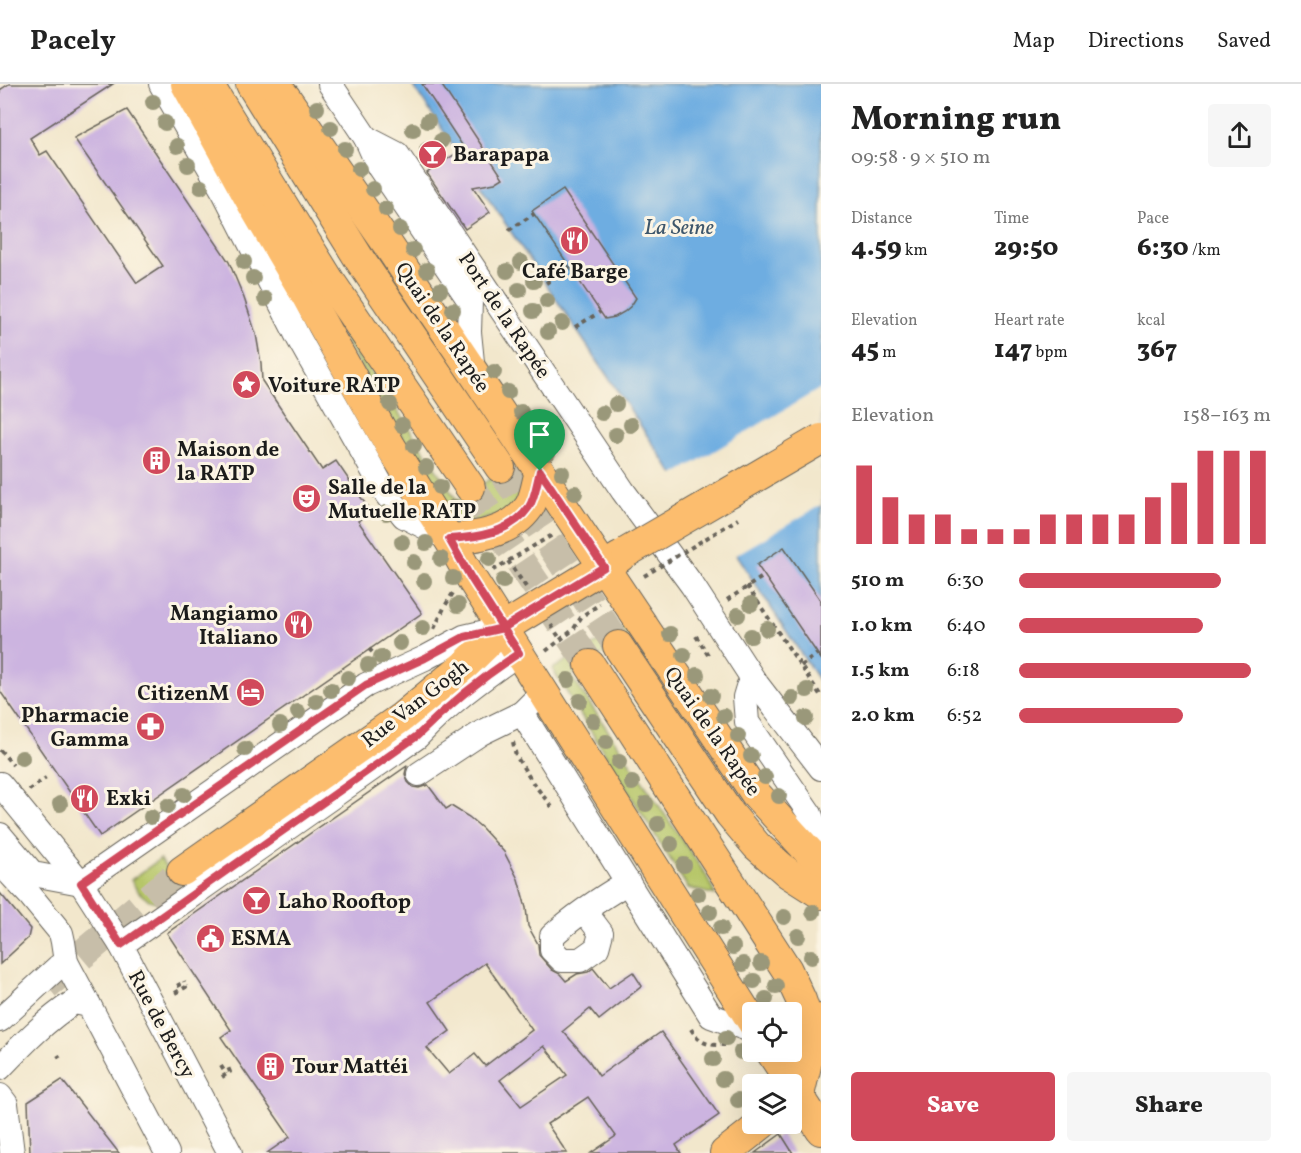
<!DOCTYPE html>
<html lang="en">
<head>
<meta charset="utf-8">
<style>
	:root { --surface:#fff; --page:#f6f6f6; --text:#222; --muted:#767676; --line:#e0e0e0; --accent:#d1495b }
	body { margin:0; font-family:Vollkorn,serif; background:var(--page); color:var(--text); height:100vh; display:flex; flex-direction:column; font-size:22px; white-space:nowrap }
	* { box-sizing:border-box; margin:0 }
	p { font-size:20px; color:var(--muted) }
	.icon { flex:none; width:33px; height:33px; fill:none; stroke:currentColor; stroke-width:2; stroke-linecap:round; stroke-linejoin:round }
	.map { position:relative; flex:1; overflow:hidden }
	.details { display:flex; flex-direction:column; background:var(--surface); width:480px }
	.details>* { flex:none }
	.buttons { position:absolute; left:742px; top:918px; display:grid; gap:12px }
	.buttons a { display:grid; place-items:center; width:60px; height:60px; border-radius:6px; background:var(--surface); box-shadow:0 6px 24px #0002; font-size:30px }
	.pin { position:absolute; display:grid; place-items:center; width:51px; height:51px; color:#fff; margin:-62px -26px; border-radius:50% 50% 50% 0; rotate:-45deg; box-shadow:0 0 6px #0007 }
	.pin .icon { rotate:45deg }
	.round { display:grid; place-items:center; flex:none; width:63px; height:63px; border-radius:6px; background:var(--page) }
	.overview { display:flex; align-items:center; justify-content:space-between; height:102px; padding:0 30px }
	h1 { font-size:33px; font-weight:800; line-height:45px }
	.metrics { display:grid; grid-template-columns:repeat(3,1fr); gap:9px; height:102px; padding:6px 30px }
	.metrics div { display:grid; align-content:center }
	.metrics b { font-size:26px; font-weight:800 }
	.metrics small { font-size:16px; font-weight:400 }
	.metrics p { font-size:16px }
	.chart { height:168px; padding:12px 30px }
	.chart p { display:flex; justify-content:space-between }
	.chart svg { width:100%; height:108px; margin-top:6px; stroke:var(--accent); stroke-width:6 }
	.cta { display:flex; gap:12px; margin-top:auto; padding:12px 30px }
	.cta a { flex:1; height:69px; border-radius:6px; background:var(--accent); color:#fff; font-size:24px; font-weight:800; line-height:69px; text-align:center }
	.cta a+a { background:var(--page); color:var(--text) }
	ul { padding:0 30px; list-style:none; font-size:20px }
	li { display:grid; grid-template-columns:96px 72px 1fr; align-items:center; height:45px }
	li i { height:15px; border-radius:8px; background:var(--accent) }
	header { display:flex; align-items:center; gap:36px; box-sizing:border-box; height:84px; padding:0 30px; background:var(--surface); border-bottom:2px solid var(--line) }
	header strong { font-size:28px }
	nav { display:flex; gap:33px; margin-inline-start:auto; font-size:21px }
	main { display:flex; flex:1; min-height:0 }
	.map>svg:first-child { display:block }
	.green { fill:#b6c668; stroke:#697142; stroke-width:1.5 }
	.water { fill:#6eade1; stroke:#45647e; stroke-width:1.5 }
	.pier { fill:#f2e7cc }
	.building { fill:#ccb4e0; fill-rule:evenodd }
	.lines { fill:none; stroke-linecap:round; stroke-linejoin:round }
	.major-tunnel { stroke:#c7bea9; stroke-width:30; stroke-dasharray:30 15; stroke-linecap:butt }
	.minor-casing { stroke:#67635a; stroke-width:26 }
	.major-casing { stroke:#67635a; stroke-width:32 }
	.path { stroke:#67635a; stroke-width:4; stroke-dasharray:4.5 4.5; stroke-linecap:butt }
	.minor { stroke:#fff; stroke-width:24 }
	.major { stroke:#fcbd6e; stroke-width:30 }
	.major-bridge-casing { stroke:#67635a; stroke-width:32; stroke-linecap:butt }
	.path-bridge { stroke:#67635a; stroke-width:4; stroke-dasharray:4.5 4.5; stroke-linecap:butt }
	.major-bridge { stroke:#fcbd6e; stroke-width:30 }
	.tree { fill:#9a987a }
	.route-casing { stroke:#fff; stroke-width:12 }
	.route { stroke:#d1495b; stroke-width:8 }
	.labels { text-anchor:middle; stroke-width:6; stroke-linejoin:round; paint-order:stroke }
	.poi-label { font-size:21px; font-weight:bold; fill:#1c1c1c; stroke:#fcf5e5; text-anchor:start }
	.street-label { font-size:21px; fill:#1c1c1c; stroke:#fcf5e5 }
	.water-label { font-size:22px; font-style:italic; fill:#3d566b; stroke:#fcf5e5 }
</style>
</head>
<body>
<header>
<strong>Pacely</strong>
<nav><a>Map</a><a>Directions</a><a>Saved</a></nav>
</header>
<main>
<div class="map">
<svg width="821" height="1069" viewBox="0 0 821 1069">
	<rect width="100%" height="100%" fill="#fcf5e5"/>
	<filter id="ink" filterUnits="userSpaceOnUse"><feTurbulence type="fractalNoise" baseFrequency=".0167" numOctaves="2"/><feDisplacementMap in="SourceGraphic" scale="12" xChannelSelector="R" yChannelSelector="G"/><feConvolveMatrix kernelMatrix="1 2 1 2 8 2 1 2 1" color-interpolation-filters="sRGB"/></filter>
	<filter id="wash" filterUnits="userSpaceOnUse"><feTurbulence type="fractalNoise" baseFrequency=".008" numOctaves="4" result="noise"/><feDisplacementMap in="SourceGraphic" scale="24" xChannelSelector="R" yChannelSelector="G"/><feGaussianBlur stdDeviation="1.35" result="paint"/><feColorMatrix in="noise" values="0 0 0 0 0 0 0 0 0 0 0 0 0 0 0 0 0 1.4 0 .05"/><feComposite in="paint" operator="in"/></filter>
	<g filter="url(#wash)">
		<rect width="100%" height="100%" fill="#f2e7cc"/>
		<!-- green -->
		<g class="green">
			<path d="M347,251L457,417L517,377C525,395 523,416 506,428C501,431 494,433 488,434C480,437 473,439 465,437C456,434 448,427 442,420L343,253Z"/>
			<polygon points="626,541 632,550 571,592 706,791 715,811 688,804 553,586 554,584"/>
			<path d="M160,775L182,805C176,808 171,812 165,815C149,823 137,808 131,796Z"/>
		</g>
		<!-- water -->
		<polygon class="water" points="412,0 821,0 821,600 737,472 669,384"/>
		<!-- pier -->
		<polygon class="pier" points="821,304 821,421 734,472 672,392"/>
		<g id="blocks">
			<!-- building -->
			<g class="building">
				<polygon points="9,0 113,0 30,54 40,71 47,67 137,199 163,182 74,54 127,26 229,178 244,214 256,250 261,279 262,297 322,386 336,377 371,428 358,437 422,529 100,752 0,607 0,6"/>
				<polygon points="422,0 441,0 503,94 495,99 473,103 490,128 465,145 427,89 464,64"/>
				<polygon points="563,106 636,214 631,222 624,228 615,233 605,235 532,127"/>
				<polygon points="784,463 821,517 821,575 757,481"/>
				<path d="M407,682L405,690L408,698L413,703L419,704L428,701L446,725L451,722L469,733L482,744L504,768L518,795L526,824L528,842L538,860L539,871L552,886L560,890L566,897L577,890L588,888L593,884L609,904L633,888L642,902L599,936L590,925L563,947L589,977L599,992L661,948L719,1031L676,1061L681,1069H591L616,1052L588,1013L547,1040L567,1069H267L290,1053L221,953L231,946L167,849ZM485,879L532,946L485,982L475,970L449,990L427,964L450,947L430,918ZM544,962L567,991L521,1022L500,996Z"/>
				<polygon points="0,809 30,845 28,854 0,880"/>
				<polygon points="62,996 119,1069 30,1069 28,1018"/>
				<polygon points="781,1050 793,1069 755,1069"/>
			</g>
		</g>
	</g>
	<g filter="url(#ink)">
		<use href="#blocks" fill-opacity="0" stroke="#67635a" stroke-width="1.5"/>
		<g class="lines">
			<!-- major-tunnel -->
			<g class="major-tunnel">
				<polyline points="500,383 618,562"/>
				<polyline points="470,403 590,581"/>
				<polyline points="46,901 182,787"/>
			</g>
			<defs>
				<g id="minor">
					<polyline points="161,0 225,110 299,255 387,411 404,432 449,455"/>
					<polyline points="330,0 366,54 379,83 470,217 469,248 473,288"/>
					<polyline points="366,54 397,70 623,407 692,501 755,598 821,684"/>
					<polyline points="755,598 748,603 745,613 747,638 810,730 815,743 821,752"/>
					<polyline points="522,629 711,932 753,947"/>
					<polyline points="419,690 481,649 522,629 533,618"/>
					<polyline points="0,700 81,799 121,861 230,1069"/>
					<polyline points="0,751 33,790 81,799"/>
					<polyline points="0,779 29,810 61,849 63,858 66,878 89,921"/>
					<polyline points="81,799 366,601 425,574 464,553 503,544"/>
					<path d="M592,837L601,849L597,864L580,876H562L552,866V852C575,831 601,814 628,798"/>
					<path d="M121,861L417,653C449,619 481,595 519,569"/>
					<polyline points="0,936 58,883 66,878"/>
					<path d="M0,984C23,960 46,936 74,918L89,921L167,1069"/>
					<polyline points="0,1012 6,1020 12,1069"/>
				</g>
				<g id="major">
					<polyline points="186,0 253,121 306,211 391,363 449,455 471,494 753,939"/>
					<polyline points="208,0 329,196 470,403"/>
					<polyline points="251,0 360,176 500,383"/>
					<polyline points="273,0 286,14 388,161 755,709 811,770 821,779"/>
					<path d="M449,455C478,453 511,449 529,423C535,414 537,398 540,387"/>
					<polyline points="618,562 730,730 757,762 788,789 821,810"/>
					<polyline points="590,581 787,886 801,916 813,952"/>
					<polyline points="182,787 402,633 466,580 503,544 620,473"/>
					<polyline points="771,968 792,1000"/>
					<polyline points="792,1001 821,1046"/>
					<polyline points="799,1011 813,952 821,935"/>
					<polyline points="725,1069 762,1040"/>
				</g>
			</defs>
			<!-- minor casing -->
			<use href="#minor" class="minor-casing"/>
			<!-- major casing -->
			<use href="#major" class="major-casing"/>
			<!-- path -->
			<g class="path">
				<polyline points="509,146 534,130"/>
				<polyline points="546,199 570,183"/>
				<polyline points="575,243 600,228"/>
				<polyline points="508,477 526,503"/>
				<polyline points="493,486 554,450"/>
				<polyline points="747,502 821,612"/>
				<polyline points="727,516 764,492"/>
				<polyline points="551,541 561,556"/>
				<polyline points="434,545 445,522 453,509"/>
				<polyline points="696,552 710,574"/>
				<polyline points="369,565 375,571"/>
				<polyline points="546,567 573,546 582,532 600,520"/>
				<polyline points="801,582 817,570"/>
				<polyline points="513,658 516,672 533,699 552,723"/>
				<polyline points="0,666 13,681"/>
				<polyline points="29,706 46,694"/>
				<polyline points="178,899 181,905"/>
				<polyline points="175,909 186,903 184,897"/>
				<path d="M691,945C701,961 708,961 725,961"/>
				<polyline points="58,971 60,974"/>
				<polyline points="221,982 226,990"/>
				<polyline points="222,993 230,988 227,981"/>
			</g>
			<!-- minor -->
			<use href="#minor" class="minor"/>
			<!-- major -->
			<use href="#major" class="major"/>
			<defs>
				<polyline id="major-bridge" points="627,468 821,355"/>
			</defs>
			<!-- major-bridge casing -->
			<use href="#major-bridge" class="major-bridge-casing"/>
			<!-- path-bridge -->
			<polyline class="path-bridge" points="644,492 738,435"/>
			<!-- major-bridge -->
			<use href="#major-bridge" class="major-bridge"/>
		</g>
		<!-- trees -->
		<g class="tree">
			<circle cx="153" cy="18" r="8"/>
			<circle cx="317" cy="24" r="8"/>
			<circle cx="428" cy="37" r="8"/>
			<circle cx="165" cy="39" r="8"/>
			<circle cx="331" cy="44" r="8"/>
			<circle cx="413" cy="46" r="8"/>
			<circle cx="441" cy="57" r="8"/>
			<circle cx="177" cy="62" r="8"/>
			<circle cx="345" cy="65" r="8"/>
			<circle cx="427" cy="66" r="8"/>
			<circle cx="188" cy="81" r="8"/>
			<circle cx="359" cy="85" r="8"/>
			<circle cx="201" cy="103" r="8"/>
			<circle cx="373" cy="105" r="8"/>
			<circle cx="386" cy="125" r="8"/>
			<circle cx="400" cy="145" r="8"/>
			<circle cx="413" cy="166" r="8"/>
			<circle cx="244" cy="178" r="8"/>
			<circle cx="521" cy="178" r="8"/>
			<circle cx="427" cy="186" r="8"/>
			<circle cx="507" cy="187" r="8"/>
			<circle cx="253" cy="194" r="8"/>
			<circle cx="534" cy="197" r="8"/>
			<circle cx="440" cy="206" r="8"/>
			<circle cx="519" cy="206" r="8"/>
			<circle cx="265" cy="215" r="8"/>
			<circle cx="547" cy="217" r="8"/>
			<circle cx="453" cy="226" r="8"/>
			<circle cx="533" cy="227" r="8"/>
			<circle cx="562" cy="239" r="8"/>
			<circle cx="548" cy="248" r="8"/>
			<circle cx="494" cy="288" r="8"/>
			<circle cx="508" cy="308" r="8"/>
			<circle cx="390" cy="320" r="8"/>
			<circle cx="616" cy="320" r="8"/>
			<circle cx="521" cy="328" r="8"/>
			<circle cx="602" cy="329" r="8"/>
			<circle cx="402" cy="341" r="8"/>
			<circle cx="631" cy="341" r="8"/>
			<circle cx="535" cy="349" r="8"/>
			<circle cx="616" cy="351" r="8"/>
			<circle cx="414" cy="362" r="8"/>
			<circle cx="548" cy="369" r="8"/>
			<circle cx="426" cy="383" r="8"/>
			<circle cx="562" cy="389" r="8"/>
			<circle cx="440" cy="403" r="8"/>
			<circle cx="575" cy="409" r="8"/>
			<circle cx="454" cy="423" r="8"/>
			<circle cx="386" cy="429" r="8"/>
			<circle cx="402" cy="458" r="8"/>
			<circle cx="426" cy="459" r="8"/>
			<circle cx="441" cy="475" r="8"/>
			<circle cx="489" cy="475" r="8"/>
			<circle cx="414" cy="478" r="8"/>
			<circle cx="453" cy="494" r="8"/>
			<circle cx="424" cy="497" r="8"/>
			<circle cx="503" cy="497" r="8"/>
			<circle cx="751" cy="520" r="8"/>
			<circle cx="458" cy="521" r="8"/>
			<circle cx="738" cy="531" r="8"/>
			<circle cx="423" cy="544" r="8"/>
			<circle cx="767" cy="545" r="8"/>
			<circle cx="670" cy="550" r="8"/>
			<circle cx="751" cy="552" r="8"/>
			<circle cx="400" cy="559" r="8"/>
			<circle cx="684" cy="571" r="8"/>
			<circle cx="381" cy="573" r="8"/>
			<circle cx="368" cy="581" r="8"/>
			<circle cx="697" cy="591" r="8"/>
			<circle cx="348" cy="594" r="8"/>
			<circle cx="568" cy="596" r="8"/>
			<circle cx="331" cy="606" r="8"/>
			<circle cx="807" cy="606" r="8"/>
			<circle cx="711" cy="612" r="8"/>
			<circle cx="792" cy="614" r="8"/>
			<circle cx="316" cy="617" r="8"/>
			<circle cx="580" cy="617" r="8"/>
			<circle cx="298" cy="628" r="8"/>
			<circle cx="724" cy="632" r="8"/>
			<circle cx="806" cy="634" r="8"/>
			<circle cx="593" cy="637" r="8"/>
			<circle cx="280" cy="641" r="8"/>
			<circle cx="738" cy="652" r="8"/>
			<circle cx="606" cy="658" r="8"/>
			<circle cx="245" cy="665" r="8"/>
			<circle cx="751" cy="672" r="8"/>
			<circle cx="22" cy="674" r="8"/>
			<circle cx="619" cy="678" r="8"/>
			<circle cx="765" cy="693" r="8"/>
			<circle cx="632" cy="699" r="8"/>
			<circle cx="184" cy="711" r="8"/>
			<circle cx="779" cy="712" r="8"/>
			<circle cx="60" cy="720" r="8"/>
			<circle cx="646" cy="720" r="8"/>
			<circle cx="168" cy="722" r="8"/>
			<circle cx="151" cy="733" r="8"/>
			<circle cx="658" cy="740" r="8"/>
			<circle cx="671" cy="760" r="8"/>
			<circle cx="684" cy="781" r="8"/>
			<circle cx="698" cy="810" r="8"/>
			<circle cx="710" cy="828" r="8"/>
			<circle cx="813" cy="828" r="8"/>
			<circle cx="784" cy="833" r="8"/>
			<circle cx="721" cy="844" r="8"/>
			<circle cx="798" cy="852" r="8"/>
			<circle cx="733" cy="863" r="8"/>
			<circle cx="811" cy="873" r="8"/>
			<circle cx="761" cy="879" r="8"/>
			<circle cx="743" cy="880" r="8"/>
			<circle cx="754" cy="897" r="8"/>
			<circle cx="776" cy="902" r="8"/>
			<circle cx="766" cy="915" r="8"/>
			<circle cx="726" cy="954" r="8"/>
			<circle cx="741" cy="968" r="8"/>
			<circle cx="713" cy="975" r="8"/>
			<circle cx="723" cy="995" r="8"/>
			<circle cx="738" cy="1016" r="8"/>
		</g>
	</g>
	<g class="lines" filter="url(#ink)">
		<defs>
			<path id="route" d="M540,387C537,398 535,414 529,423C511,449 478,453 449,455L471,494L503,544L464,553L425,574L366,601L81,799L121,861L417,652C450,619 480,595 519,569L503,544L604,483L540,387"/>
		</defs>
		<!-- route casing -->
		<use href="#route" class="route-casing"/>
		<!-- route -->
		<use href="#route" class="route"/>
	</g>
	<!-- icons -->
	<defs>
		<symbol id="bar-disc" viewBox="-11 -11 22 22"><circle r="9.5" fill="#d1495b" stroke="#fcf5e5"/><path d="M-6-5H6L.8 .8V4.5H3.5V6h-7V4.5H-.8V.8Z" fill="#fff"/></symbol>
		<symbol id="restaurant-disc" viewBox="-11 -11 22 22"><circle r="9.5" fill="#d1495b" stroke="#fcf5e5"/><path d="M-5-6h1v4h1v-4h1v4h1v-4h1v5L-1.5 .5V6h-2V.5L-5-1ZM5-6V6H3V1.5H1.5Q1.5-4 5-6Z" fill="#fff"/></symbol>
		<symbol id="sight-disc" viewBox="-11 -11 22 22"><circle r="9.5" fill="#d1495b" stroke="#fcf5e5"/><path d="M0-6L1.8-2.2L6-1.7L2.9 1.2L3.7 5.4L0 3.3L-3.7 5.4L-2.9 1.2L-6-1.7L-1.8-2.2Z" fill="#fff"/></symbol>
		<symbol id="building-disc" viewBox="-11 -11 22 22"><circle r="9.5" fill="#d1495b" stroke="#fcf5e5"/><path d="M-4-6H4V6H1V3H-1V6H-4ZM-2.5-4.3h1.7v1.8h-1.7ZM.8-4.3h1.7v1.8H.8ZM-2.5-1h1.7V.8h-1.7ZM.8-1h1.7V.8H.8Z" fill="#fff"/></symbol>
		<symbol id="theatre-disc" viewBox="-11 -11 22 22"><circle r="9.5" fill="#d1495b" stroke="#fcf5e5"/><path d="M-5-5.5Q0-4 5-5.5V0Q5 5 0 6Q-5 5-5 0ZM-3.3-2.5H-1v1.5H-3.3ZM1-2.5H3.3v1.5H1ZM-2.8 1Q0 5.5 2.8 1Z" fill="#fff"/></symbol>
		<symbol id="hotel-disc" viewBox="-11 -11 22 22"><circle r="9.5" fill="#d1495b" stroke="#fcf5e5"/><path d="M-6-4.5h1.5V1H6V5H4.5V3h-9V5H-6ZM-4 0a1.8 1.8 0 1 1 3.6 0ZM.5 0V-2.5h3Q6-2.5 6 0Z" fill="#fff"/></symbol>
		<symbol id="pharmacy-disc" viewBox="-11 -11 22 22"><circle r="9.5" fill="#d1495b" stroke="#fcf5e5"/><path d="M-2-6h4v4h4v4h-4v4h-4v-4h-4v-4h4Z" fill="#fff"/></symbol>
		<symbol id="civic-disc" viewBox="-11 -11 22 22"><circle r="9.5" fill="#d1495b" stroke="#fcf5e5"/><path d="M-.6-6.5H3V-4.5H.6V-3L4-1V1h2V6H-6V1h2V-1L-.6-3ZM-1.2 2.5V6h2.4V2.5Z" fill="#fff"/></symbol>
	</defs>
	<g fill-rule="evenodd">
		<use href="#bar-disc" x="416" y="54" width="33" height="33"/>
		<use href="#restaurant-disc" x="558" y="140" width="33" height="33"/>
		<use href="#sight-disc" x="230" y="284" width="33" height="33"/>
		<use href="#building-disc" x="140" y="360" width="33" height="33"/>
		<use href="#theatre-disc" x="290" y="398" width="33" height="33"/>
		<use href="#restaurant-disc" x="282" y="524" width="33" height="33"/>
		<use href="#hotel-disc" x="234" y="592" width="33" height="33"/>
		<use href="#pharmacy-disc" x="134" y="626" width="33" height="33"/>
		<use href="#restaurant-disc" x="68" y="698" width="33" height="33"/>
		<use href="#bar-disc" x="240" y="800" width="33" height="33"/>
		<use href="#civic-disc" x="194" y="838" width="33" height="33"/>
		<use href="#building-disc" x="254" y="966" width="33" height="33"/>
	</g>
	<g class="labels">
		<!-- poi labels -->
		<g class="poi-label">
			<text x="453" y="77">Barapapa</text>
			<text x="575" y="194" text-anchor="middle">Café Barge</text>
			<text x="268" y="308">Voiture RATP</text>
			<text x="177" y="372">Maison de<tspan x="177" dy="24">la RATP</tspan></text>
			<text x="328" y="410">Salle de la<tspan x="328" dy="24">Mutuelle RATP</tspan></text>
			<text x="278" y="536" text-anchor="end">Mangiamo<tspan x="278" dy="24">Italiano</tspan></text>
			<text x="229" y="616" text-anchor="end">CitizenM</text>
			<text x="129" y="638" text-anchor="end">Pharmacie<tspan x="129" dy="24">Gamma</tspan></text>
			<text x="106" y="721">Exki</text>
			<text x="278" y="824">Laho Rooftop</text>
			<text x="231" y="861">ESMA</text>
			<text x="292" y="989">Tour Mattéi</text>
		</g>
		<!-- street labels -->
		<g class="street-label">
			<text transform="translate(505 231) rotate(56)" y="7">Port de la Rapée</text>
			<text transform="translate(443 243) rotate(56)" y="7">Quai de la Rapée</text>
			<text transform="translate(415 619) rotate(-38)" y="7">Rue Van Gogh</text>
			<text transform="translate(713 647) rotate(55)" y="7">Quai de la Rapée</text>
			<text transform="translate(162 940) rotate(62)" y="7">Rue de Bercy</text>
		</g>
		<!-- water labels -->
		<g class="water-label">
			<text x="679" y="150">La Seine</text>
		</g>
	</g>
</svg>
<div class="buttons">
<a><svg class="icon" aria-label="locate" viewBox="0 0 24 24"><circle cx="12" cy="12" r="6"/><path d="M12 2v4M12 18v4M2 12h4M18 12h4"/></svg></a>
<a><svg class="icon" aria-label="layers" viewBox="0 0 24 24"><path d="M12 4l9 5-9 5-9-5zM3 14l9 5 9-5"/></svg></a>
</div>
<div class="pin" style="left:540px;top:387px;background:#1e9e55"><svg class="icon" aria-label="arrive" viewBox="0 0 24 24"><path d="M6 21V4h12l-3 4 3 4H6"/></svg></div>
</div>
<section class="details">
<div class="overview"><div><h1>Morning run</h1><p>09:58 · 9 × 510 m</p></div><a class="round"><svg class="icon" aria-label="share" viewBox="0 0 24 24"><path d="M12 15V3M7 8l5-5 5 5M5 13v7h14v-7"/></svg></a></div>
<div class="metrics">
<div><p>Distance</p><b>4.59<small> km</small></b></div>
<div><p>Time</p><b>29:50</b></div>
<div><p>Pace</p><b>6:30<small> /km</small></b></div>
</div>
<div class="metrics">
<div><p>Elevation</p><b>45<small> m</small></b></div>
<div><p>Heart rate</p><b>147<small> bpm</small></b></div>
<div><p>kcal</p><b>367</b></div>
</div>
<div class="chart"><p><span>Elevation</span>158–163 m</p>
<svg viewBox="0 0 160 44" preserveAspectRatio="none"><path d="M5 44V12M15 44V25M25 44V32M35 44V32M45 44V38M55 44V38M65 44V38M75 44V32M85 44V32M95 44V32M105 44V32M115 44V25M125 44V19M135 44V6M145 44V6M155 44V6"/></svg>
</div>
<ul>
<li><b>510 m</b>6:30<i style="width:80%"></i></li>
<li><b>1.0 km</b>6:40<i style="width:73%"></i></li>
<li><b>1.5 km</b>6:18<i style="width:92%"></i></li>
<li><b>2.0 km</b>6:52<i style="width:65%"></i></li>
</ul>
<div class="cta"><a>Save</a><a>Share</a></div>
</section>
</main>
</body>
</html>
